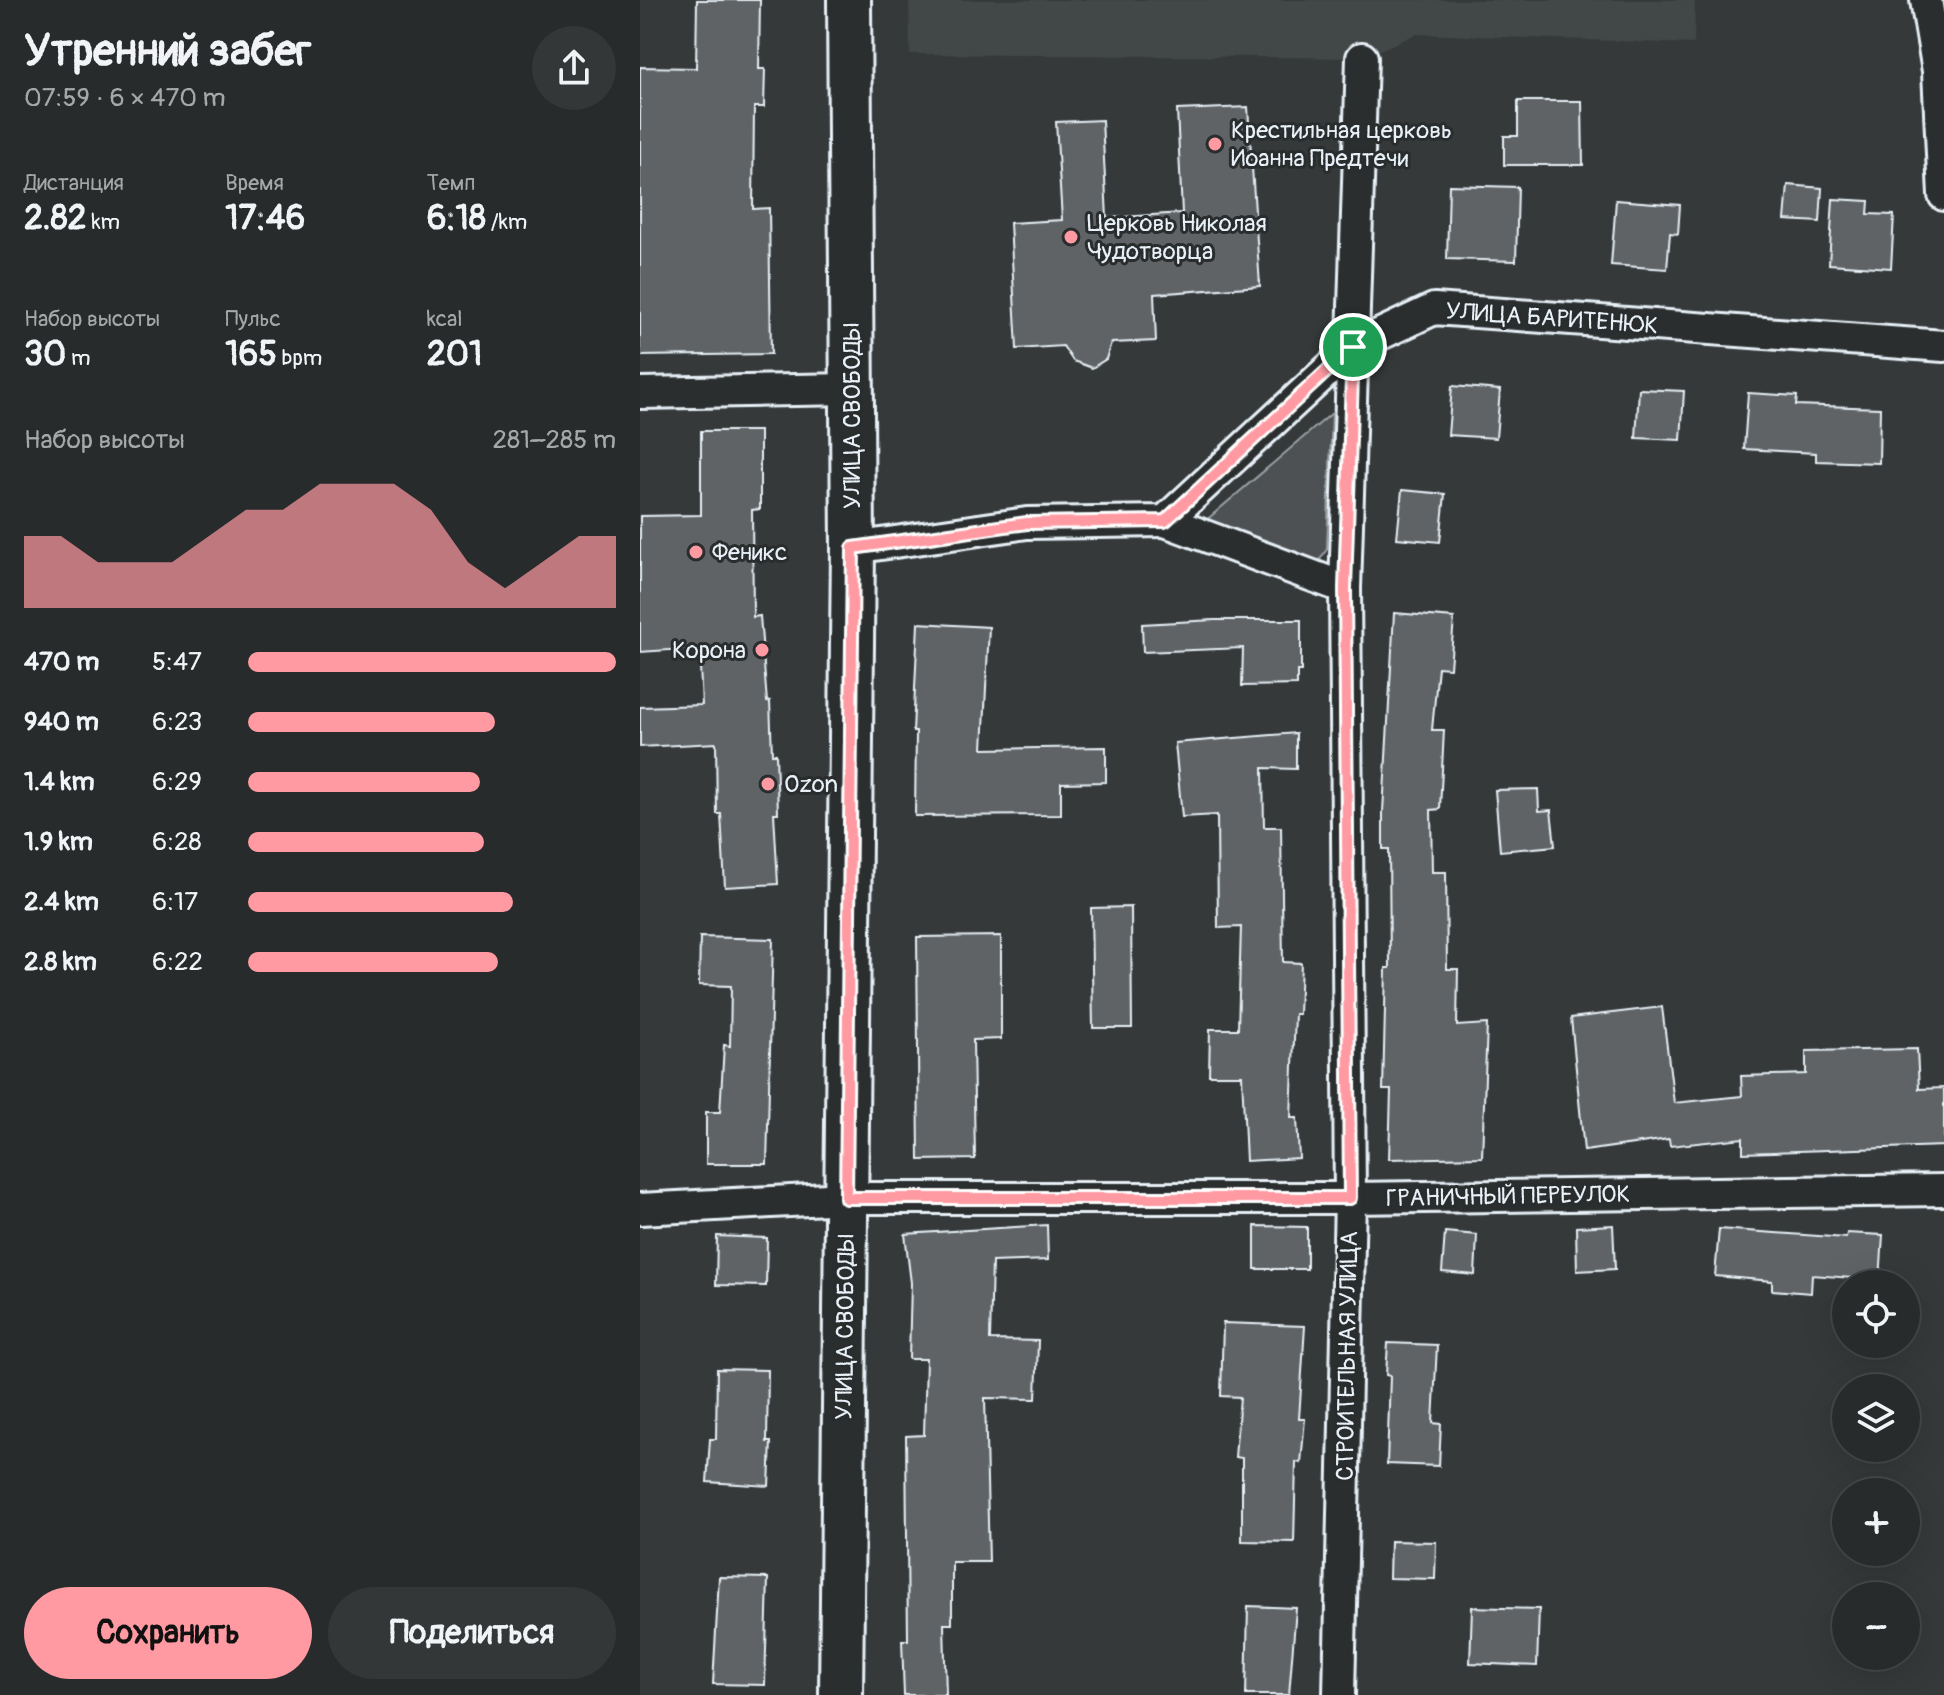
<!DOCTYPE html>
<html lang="ru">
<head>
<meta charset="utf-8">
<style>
	:root { --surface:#282b2c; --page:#343738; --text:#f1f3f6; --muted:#a5a7a9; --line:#444748; --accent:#ff9aa2 }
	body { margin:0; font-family:Pangolin,sans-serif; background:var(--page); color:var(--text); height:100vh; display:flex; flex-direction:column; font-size:30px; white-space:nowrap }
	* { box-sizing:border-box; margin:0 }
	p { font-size:26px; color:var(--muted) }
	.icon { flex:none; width:44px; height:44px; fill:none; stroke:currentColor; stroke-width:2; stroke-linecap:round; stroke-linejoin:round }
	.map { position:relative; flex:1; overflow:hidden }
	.details { display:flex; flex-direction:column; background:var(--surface); width:640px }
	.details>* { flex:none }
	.fabs { position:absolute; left:1192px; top:1270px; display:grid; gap:16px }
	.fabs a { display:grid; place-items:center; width:88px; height:88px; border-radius:50%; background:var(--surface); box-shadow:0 8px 32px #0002,0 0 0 2px var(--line); font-size:40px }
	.pin { position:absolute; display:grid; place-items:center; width:68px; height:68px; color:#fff; margin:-34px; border:4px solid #fff; border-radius:50%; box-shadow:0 2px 8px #0007 }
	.round { display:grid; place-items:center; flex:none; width:84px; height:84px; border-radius:42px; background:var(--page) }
	.head { display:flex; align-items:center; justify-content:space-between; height:136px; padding:0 24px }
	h1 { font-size:44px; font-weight:700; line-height:60px }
	.stats { display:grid; grid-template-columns:repeat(3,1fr); gap:12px; height:136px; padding:8px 24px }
	.stats div { display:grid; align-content:center }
	.stats b { font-size:34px; font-weight:700 }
	.stats small { font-size:22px; font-weight:400 }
	.stats p { font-size:22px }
	.chart { height:224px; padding:16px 24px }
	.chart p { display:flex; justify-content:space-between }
	.chart svg { width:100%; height:144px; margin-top:8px; fill:var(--accent); opacity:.7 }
	.action { display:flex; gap:16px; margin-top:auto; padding:16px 24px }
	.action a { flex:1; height:92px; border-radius:48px; background:var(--accent); color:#111; font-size:32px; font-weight:700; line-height:92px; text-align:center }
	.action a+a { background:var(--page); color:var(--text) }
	ul { padding:0 24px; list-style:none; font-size:26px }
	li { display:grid; grid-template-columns:128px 96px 1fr; align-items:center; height:60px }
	li i { height:20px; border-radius:10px; background:var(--accent) }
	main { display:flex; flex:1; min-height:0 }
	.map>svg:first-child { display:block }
	.built { fill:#424647 }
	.green { fill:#4d5152; stroke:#9aa1a5; stroke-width:2 }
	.building { fill:#5f6365; stroke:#e8f1f8; stroke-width:2 }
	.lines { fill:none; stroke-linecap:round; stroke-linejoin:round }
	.minor-casing { stroke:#e8f1f8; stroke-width:36 }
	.secondary-casing { stroke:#e8f1f8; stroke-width:48 }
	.minor { stroke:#2a2d2e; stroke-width:30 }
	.secondary { stroke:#2a2d2e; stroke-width:42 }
	.route-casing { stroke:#fff; stroke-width:16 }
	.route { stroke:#ff9aa2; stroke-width:10 }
	.poi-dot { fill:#ff9aa2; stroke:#2a2d2e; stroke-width:3 }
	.labels { text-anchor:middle; stroke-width:6; stroke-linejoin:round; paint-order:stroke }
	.poi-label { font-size:24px; fill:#e8f1f8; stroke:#2a2d2e; text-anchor:start }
	.street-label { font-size:24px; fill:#e8f1f8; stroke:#2a2d2e }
</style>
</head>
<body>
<main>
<section class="details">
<div class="head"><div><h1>Утренний забег</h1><p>07:59 · 6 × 470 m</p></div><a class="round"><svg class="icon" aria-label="share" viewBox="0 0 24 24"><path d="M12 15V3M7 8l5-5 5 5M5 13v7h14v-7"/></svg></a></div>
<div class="stats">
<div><p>Дистанция</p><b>2.82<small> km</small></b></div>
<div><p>Время</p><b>17:46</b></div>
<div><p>Темп</p><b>6:18<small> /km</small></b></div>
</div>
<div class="stats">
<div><p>Набор высоты</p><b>30<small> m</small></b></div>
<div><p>Пульс</p><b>165<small> bpm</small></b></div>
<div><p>kcal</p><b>201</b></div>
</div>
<div class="chart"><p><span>Набор высоты</span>281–285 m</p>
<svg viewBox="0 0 160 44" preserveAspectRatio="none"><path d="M0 44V22L10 22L20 30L30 30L40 30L50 22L60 14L70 14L80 6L90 6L100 6L110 14L120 30L130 38L140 30L150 22L160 22V44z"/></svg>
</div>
<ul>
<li><b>470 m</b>5:47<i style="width:100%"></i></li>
<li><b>940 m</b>6:23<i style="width:67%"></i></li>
<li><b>1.4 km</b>6:29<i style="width:63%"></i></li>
<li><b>1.9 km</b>6:28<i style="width:64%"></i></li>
<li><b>2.4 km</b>6:17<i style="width:72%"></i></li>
<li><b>2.8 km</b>6:22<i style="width:68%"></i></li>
</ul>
<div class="action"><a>Сохранить</a><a>Поделиться</a></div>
</section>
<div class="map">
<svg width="1304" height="1695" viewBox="0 0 1304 1695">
	<rect width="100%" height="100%" fill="#35393a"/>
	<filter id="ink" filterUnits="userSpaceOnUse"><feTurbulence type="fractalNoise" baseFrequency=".0125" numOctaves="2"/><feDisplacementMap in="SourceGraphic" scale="16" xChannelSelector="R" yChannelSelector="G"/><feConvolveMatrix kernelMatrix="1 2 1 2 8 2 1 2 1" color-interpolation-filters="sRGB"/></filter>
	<g filter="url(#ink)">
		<!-- built -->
		<polygon class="built" points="269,0 1055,0 1054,44 776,34 722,58 270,54"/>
		<!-- green -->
		<polygon class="green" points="692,413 687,549 679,561 564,522"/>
		<!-- building -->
		<g class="building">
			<polygon points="57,0 120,0 119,69 125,69 124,107 114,107 113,209 129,208 131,354 0,356 0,67 56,68"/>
			<polygon points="878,101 942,101 943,165 864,165 864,136 878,136"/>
			<polygon points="608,107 620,286 514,294 516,341 471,343 466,359 452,368 433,361 423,346 377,349 370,223 422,220 416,122 462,120 467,218 542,213 537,110"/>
			<polygon points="809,185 878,187 876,261 807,259"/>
			<polygon points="1148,185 1182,188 1180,222 1145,220"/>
			<polygon points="1193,199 1229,201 1228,214 1254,215 1251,268 1189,264"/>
			<polygon points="976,200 1040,205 1038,234 1030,233 1027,269 971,265"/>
			<polygon points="812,386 860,390 856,438 808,435"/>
			<polygon points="999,389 1044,391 1041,440 996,438"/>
			<polygon points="1108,393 1157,396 1156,405 1240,408 1239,463 1176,461 1176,453 1104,449"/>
			<polygon points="61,431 120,431 120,509 112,510 113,617 120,616 127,702 130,701 132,754 136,754 138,813 134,813 138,884 85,887 81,814 77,814 76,743 0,747 0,707 62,705 59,648 0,652 0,516 61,515"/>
			<polygon points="762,490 805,494 800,542 757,538"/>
			<polygon points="754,613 814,618 810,668 798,667 792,730 804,730 800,809 791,810 792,872 806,872 807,969 818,969 817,1026 847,1024 842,1157 749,1159 751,1090 743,1090 746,968 750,968 749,849 743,849 743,812"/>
			<polygon points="574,620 661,620 661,671 657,671 657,685 602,686 603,648 503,652 502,624"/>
			<polygon points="278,623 349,627 343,749 466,747 466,782 421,783 421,815 275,816 276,732 273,732"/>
			<polygon points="656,733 656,769 623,768 624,827 641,827 643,962 661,963 659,1014 655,1014 651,1118 657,1118 659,1158 606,1161 602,1075 569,1075 570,1029 598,1029 601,927 578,928 577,815 542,817 535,743"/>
			<polygon points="898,789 899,811 911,810 915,846 860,851 855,790"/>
			<polygon points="491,907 492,1028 453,1028 451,908"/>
			<polygon points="361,936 361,1039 333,1040 335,1159 279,1160 277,937"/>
			<polygon points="60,937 133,939 127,1164 66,1164 66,1112 80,1112 84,1045 90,1046 91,986 59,985"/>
			<polygon points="1022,1007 1034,1103 1102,1096 1101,1076 1166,1074 1166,1051 1277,1049 1279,1089 1304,1088 1304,1146 1103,1153 1103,1138 1030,1146 1029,1139 944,1151 931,1018"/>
			<polygon points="407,1225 408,1260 352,1262 350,1340 398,1341 396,1399 345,1398 349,1562 312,1562 312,1624 304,1624 306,1695 264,1695 262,1640 268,1640 266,1436 284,1435 286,1359 269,1359 271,1283 265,1234"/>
			<polygon points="973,1225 975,1269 937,1271 936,1227"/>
			<polygon points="615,1226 667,1227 667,1269 615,1269"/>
			<polygon points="1079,1229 1206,1238 1207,1233 1243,1235 1240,1280 1172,1275 1171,1293 1132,1290 1132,1281 1075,1276"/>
			<polygon points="805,1232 837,1235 835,1275 802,1272"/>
			<polygon points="77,1236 127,1238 126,1286 76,1285"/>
			<polygon points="583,1323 665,1326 659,1419 665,1419 661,1463 656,1462 654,1542 602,1541 602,1458 595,1457 600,1397 581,1396"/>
			<polygon points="748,1343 797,1345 793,1423 801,1424 799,1466 747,1464 750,1376 746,1375"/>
			<polygon points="77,1369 128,1370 127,1442 131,1442 129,1486 67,1482 70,1439 76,1439"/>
			<polygon points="750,1541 796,1542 795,1579 749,1578"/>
			<polygon points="79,1577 128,1578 125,1685 73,1684"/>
			<polygon points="608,1606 656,1608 649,1695 606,1695"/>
			<polygon points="832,1607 899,1609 897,1666 830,1663"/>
		</g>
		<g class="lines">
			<defs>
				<g id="minor">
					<polyline points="1286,0 1298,71 1304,195"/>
					<polyline points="0,393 212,389"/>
					<polyline points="525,521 705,588"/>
					<polyline points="213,548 387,523 525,521 713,347 794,309 1304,346"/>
					<polyline points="0,1209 206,1198 710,1198 1304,1190"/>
					<polyline points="699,1695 710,1198 705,588 722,58"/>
				</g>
				<polyline id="secondary" points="201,1695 213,548 209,0"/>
			</defs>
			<!-- minor casing -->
			<use href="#minor" class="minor-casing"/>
			<!-- secondary casing -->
			<use href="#secondary" class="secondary-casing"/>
			<!-- minor -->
			<use href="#minor" class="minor"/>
			<!-- secondary -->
			<use href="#secondary" class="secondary"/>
		</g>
	</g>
	<g class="lines" filter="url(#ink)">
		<defs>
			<polygon id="route" points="713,347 705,588 710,1198 206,1198 213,548 387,523 525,521"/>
		</defs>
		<!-- route casing -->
		<use href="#route" class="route-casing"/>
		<!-- route -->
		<use href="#route" class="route"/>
	</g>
	<!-- markers -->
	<g class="poi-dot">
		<circle cx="575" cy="144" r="8"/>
		<circle cx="431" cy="237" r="8"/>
		<circle cx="56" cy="552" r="8"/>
		<circle cx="122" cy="650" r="8"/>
		<circle cx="128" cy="784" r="8"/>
	</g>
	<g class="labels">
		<!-- poi labels -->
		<g class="poi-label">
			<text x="591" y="138">Крестильная церковь<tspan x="591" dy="28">Иоанна Предтечи</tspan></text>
			<text x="447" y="231">Церковь Николая<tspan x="447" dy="28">Чудотворца</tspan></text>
			<text x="72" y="560">Феникс</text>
			<text x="106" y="658" text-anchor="end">Корона</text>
			<text x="144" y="792">Ozon</text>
		</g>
		<!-- street labels -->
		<g class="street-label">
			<text transform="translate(912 318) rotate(4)" y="8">УЛИЦА БАРИТЕНЮК</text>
			<text transform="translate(212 416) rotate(-90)" y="8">УЛИЦА СВОБОДЫ</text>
			<text transform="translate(868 1196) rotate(-1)" y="8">ГРАНИЧНЫЙ ПЕРЕУЛОК</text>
			<text transform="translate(205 1327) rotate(-89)" y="8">УЛИЦА СВОБОДЫ</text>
			<text transform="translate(707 1356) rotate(-89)" y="8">СТРОИТЕЛЬНАЯ УЛИЦА</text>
		</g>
	</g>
</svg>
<div class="fabs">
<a><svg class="icon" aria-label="locate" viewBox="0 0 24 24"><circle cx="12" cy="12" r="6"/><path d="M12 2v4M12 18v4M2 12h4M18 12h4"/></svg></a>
<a><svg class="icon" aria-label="layers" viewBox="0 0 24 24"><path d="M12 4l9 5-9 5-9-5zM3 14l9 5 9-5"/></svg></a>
<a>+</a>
<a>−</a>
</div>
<div class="pin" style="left:713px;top:347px;background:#1e9e55"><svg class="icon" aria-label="arrive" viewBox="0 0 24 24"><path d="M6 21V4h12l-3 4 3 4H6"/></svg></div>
</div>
</main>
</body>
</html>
